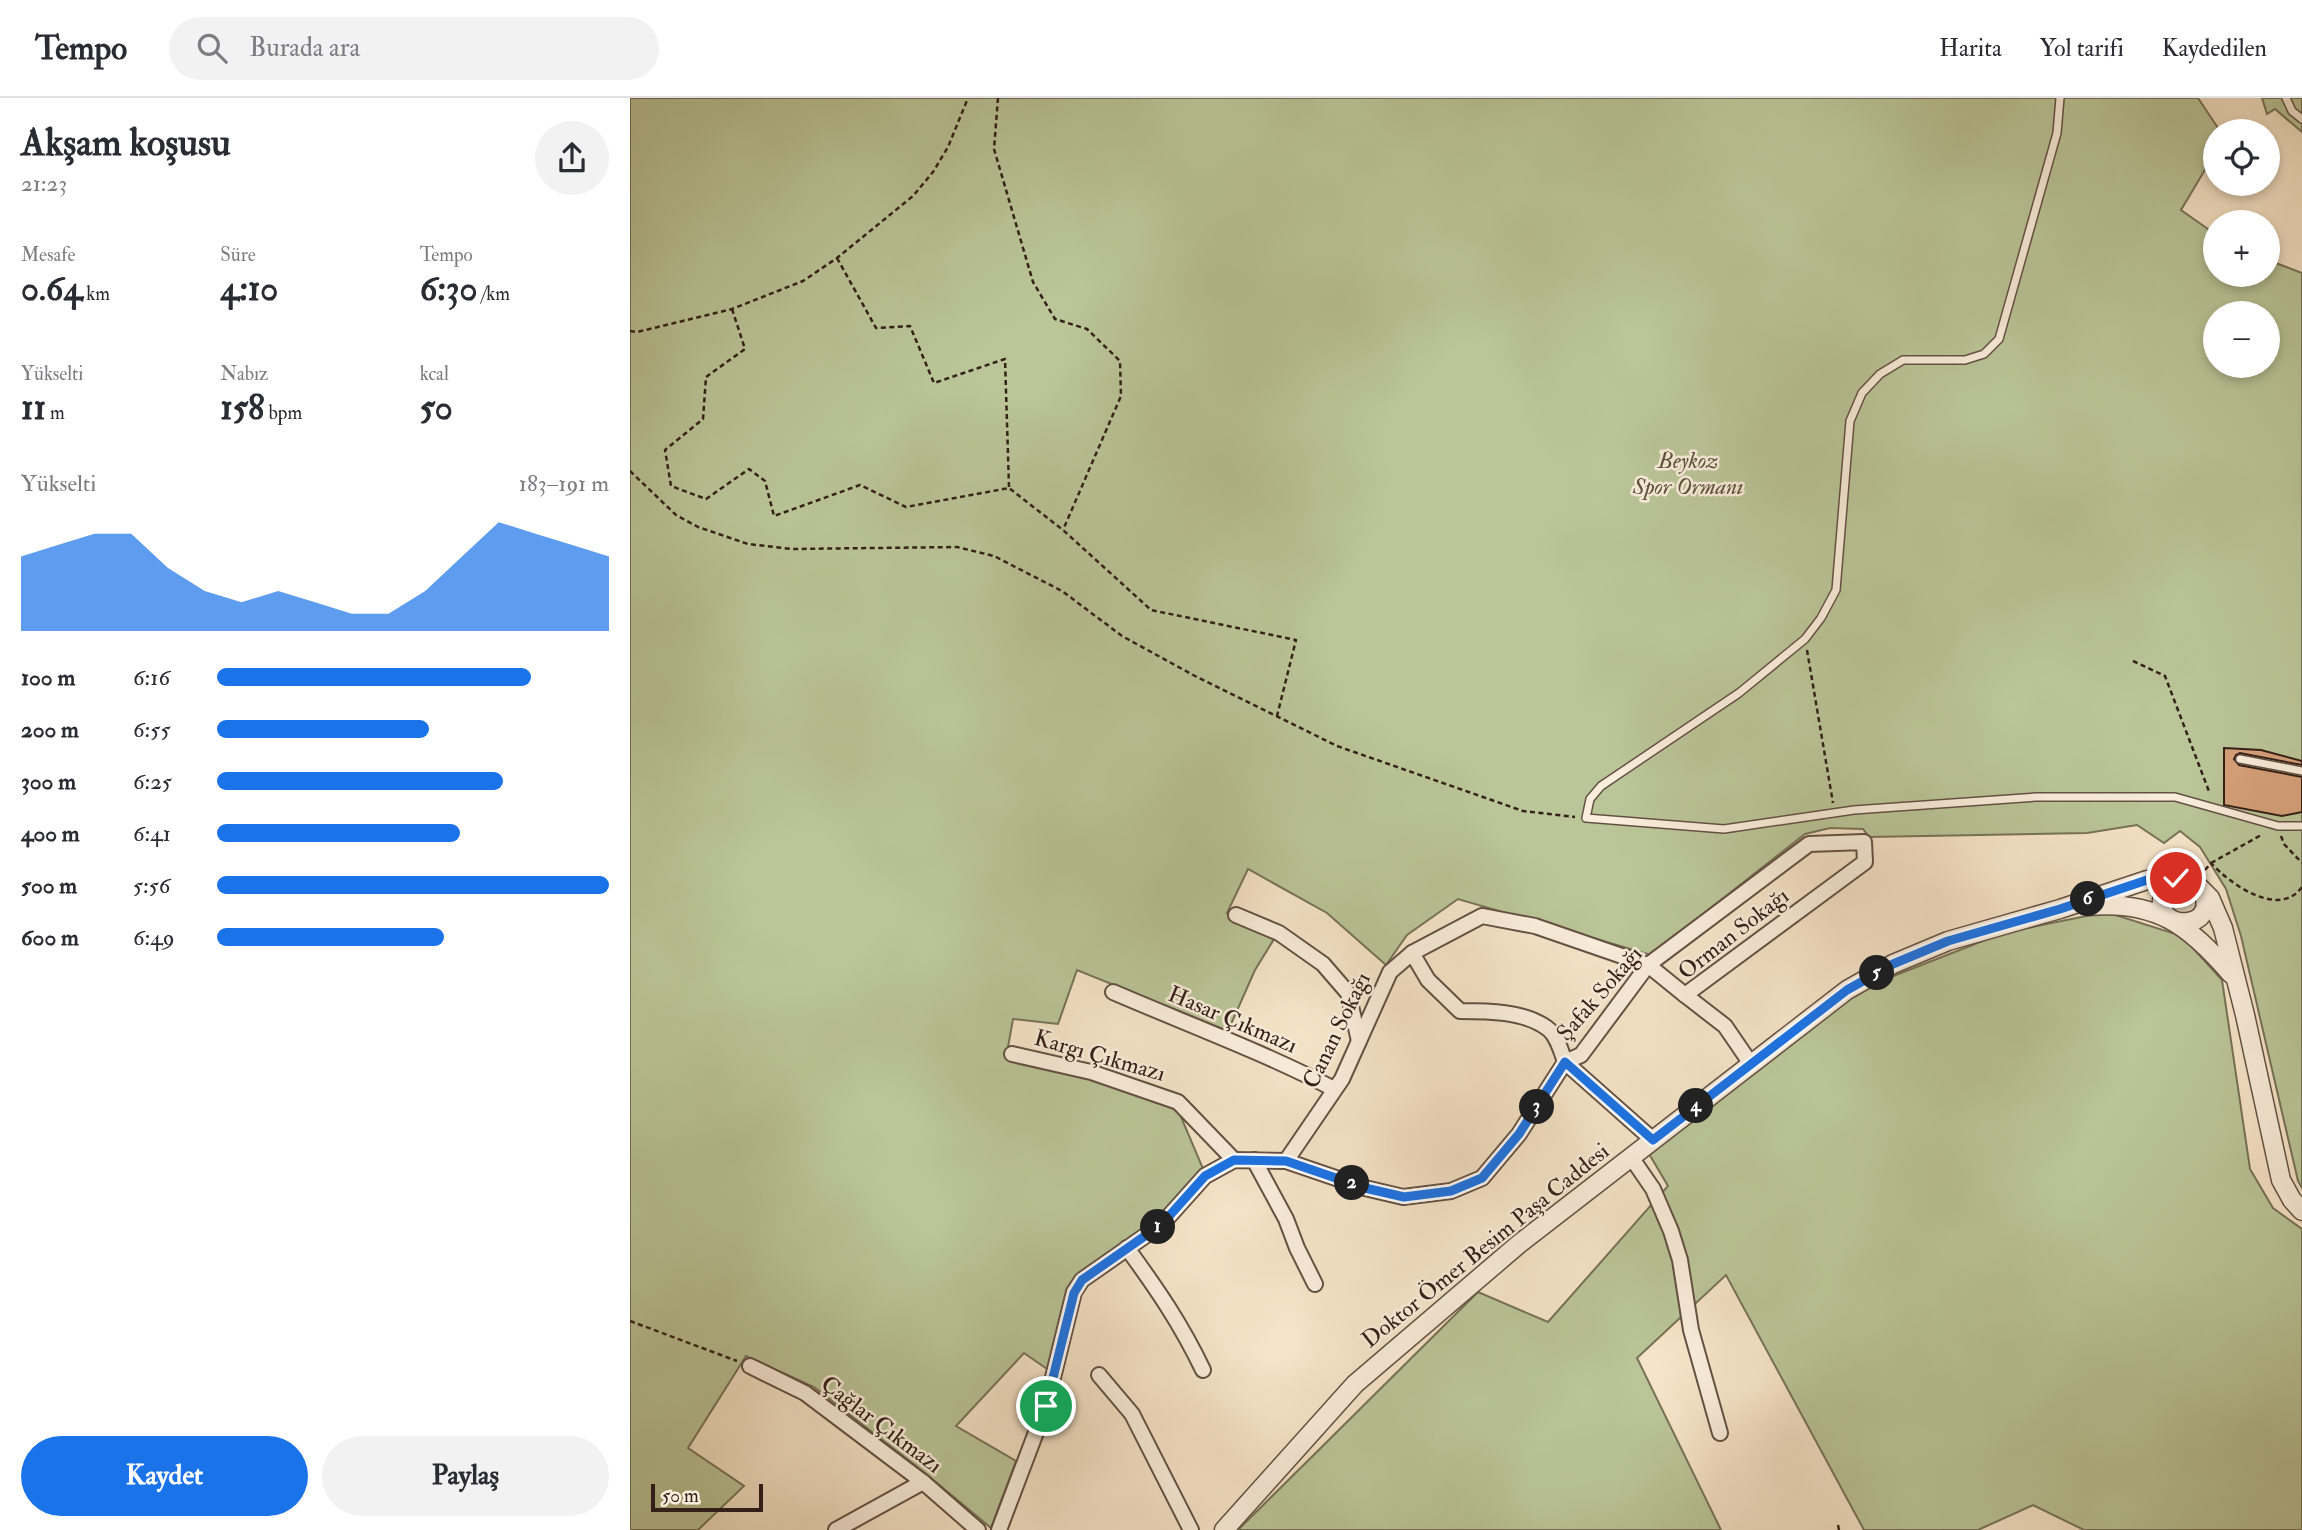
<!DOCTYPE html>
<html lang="tr">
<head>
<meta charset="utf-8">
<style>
	:root { --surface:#fff; --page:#f2f2f3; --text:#2b2b33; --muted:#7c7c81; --line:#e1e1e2; --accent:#1a73e8 }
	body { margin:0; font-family:"IM FELL Double Pica",serif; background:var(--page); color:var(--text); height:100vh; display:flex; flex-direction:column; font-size:26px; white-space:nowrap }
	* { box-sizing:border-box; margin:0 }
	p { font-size:23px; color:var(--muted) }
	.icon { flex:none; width:38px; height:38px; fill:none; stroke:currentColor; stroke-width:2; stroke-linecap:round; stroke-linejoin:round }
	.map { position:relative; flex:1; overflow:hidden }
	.panel { display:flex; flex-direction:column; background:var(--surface); width:630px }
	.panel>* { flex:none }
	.tools { position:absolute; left:1573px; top:21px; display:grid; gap:14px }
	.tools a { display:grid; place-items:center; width:77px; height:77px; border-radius:50%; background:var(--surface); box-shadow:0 4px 10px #0003; font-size:35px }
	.scale { position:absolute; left:21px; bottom:18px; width:112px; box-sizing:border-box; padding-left:7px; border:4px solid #342018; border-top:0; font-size:19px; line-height:24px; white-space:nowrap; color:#342018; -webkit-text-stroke:5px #f9eddb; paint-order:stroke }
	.pin { position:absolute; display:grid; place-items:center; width:60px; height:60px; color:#fff; margin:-30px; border:4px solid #fff; border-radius:50%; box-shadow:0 2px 7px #0007 }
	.km { position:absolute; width:35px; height:35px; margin:-18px; border-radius:50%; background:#222; color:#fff; font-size:19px; line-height:35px; text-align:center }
	.round { display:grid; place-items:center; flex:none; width:74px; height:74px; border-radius:37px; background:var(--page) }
	.overview { display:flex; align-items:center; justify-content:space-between; height:119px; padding:0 21px }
	h1 { font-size:38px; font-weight:700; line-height:52px }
	.figures { display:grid; grid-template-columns:repeat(3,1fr); gap:10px; height:119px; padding:7px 21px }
	.figures div { display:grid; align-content:center }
	.figures b { font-size:35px; font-weight:700 }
	.figures small { font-size:19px; font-weight:400 }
	.figures p { font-size:19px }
	.chart { height:196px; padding:14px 21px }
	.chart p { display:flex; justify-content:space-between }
	.chart svg { width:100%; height:126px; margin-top:7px; fill:var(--accent); opacity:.7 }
	.primary-button { display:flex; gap:14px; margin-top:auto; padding:14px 21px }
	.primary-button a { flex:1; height:80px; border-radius:42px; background:var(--accent); color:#fff; font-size:28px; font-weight:700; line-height:80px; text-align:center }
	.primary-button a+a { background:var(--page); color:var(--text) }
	ul { padding:0 21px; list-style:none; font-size:23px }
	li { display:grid; grid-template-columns:112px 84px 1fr; align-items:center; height:52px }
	li i { height:18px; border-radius:9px; background:var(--accent) }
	header { display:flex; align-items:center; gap:42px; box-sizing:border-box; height:98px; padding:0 35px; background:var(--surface); border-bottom:2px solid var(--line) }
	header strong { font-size:33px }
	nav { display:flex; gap:38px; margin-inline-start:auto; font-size:24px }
	.search { width:490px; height:63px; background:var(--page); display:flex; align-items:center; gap:18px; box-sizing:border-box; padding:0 24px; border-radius:38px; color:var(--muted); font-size:26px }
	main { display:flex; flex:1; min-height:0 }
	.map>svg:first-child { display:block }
	.green { fill:#bac598; stroke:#777258; stroke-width:2; fill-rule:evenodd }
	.building { fill:#d6a17a; stroke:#342018; stroke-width:2 }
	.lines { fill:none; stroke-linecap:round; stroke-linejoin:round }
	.service-casing { stroke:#645144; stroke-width:10 }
	.minor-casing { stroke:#645144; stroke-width:18 }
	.tertiary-casing { stroke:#645144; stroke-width:21 }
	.path { stroke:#342018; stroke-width:2.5; stroke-dasharray:5 3.5; stroke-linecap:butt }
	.service { stroke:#f9eddb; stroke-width:7 }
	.minor { stroke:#f9eddb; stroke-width:14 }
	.tertiary { stroke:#f9eddb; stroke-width:18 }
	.route-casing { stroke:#fff; stroke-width:14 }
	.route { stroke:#1a73e8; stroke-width:9 }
	.labels { text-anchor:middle; stroke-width:5; stroke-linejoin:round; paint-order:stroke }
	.park-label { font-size:23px; font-style:italic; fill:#5c523e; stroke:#f9eddb }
	.street-label { font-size:23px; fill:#342018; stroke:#f9eddb }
</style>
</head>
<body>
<header>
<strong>Tempo</strong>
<div class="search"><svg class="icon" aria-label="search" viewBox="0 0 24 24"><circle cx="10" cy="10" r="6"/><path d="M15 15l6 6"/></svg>Burada ara</div>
<nav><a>Harita</a><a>Yol tarifi</a><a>Kaydedilen</a></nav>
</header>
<main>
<section class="panel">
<div class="overview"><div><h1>Akşam koşusu</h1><p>21:23</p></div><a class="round"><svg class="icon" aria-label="share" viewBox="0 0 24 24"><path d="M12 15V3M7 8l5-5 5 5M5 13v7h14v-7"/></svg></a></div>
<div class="figures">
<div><p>Mesafe</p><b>0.64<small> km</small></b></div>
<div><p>Süre</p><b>4:10</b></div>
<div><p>Tempo</p><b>6:30<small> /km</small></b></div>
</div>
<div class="figures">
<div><p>Yükselti</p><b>11<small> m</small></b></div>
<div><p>Nabız</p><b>158<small> bpm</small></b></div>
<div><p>kcal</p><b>50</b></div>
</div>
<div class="chart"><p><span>Yükselti</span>183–191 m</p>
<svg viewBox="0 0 160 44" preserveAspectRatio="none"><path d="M0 44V18L10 14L20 10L30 10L40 22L50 30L60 34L70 30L80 34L90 38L100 38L110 30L120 18L130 6L140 10L150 14L160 18V44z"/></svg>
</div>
<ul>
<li><b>100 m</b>6:16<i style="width:80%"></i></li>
<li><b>200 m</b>6:55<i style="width:54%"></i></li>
<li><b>300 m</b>6:25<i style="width:73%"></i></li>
<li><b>400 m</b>6:41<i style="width:62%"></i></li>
<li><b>500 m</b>5:56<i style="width:100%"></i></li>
<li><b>600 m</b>6:49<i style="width:58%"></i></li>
</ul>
<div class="primary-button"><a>Kaydet</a><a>Paylaş</a></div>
</section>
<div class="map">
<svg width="1672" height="1432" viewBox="0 0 1672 1432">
	<rect width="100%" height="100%" fill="#f6e4c8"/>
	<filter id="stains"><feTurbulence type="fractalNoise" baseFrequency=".00286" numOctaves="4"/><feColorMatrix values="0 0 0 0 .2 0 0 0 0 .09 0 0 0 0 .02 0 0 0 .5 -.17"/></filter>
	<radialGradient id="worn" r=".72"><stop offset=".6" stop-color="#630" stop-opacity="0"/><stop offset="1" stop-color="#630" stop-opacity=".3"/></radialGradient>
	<!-- green -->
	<g class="green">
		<path d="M0,0H1568L1590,33H1586L1585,55L1551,112L1585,136L1586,177H1638V162L1672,175V1090L1668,1083L1611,838L1596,791L1570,749L1550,733L1534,745L1507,727L1457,735L1239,739L1233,731L1200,730L1175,736L1021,857L828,801L777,837L756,867L697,815L618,771L597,815L644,841L625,872L598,933L447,872L428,926L383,921L376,960L461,977L546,1007L574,1073L529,1123L444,1182L417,1271L394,1255L326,1328L386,1363L361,1430L295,1375L184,1289L116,1258L58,1350L114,1388L68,1432H0ZM1586,215H1638V268H1586Z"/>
		<polygon points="1632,0 1672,0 1672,34 1645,11 1637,16"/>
		<polygon points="1476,814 1552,838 1592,882 1620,1071 1643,1110 1672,1131 1672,1432 1454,1432 1403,1407 1348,1432 1234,1432 1096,1177 1007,1260 1091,1432 608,1432 848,1194 918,1224 1038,1088 1015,1049 1238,888 1373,835"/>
	</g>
	<!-- building -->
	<polygon class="building" points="1594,650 1631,652 1672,663 1672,667 1610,655 1606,657 1604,661 1609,667 1672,679 1672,714 1652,718 1594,707"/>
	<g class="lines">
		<defs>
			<g id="service">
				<polyline points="1430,0 1427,35 1369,241 1354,256 1335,262 1273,262 1250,276 1232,295 1220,323 1206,492 1191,520 1175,541 1109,595 971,688 960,701 956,720 1094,731 1224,712 1406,699 1545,699 1648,728 1672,728"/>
				<polyline points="1656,0 1662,13 1672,21"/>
				<polyline points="1610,661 1672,673"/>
			</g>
			<g id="minor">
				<polyline points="606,817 649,835 693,866 718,895 729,943"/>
				<path d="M782,855L798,882L830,913C857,913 894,913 917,930C927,937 931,953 935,964L1023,1042"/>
				<path d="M483,894C557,926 633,954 704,991"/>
				<polyline points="382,956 461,974 548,1004 604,1062"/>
				<polyline points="1001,1059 1023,1091 1041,1133 1050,1162 1061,1232 1090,1335"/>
				<polyline points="624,1062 656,1121 667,1150 685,1186"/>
				<polyline points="656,1063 735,1090 773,1099 821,1093 852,1080 889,1036 935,964 951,957 1018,867 1179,746 1234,744 1235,764 1055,897 1095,928 1121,966"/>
				<path d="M497,1150C527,1191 551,1226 573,1272"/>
				<polyline points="120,1268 175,1295 293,1384 348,1432"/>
				<polyline points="469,1277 502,1316 561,1432"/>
				<polyline points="206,1432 293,1384"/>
				<polyline points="369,1432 416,1308 444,1194 452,1182 532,1126 575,1078 604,1062 656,1063 712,981 760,874 782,855 852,818 905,828 1018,867 1055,897"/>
			</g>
			<g id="tertiary">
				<path d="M1555,782C1545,783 1537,787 1533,798C1522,835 1592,833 1572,792"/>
				<path d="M1458,808C1526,802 1559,827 1601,876"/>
				<polyline points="594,1432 725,1286 889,1146 1217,892 1263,866 1318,843 1430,811 1517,782 1533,779 1565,785 1580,800 1593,830 1615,917 1651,1082 1662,1102 1672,1113"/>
			</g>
		</defs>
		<!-- service casing -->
		<use href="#service" class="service-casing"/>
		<!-- minor casing -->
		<use href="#minor" class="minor-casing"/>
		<!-- tertiary casing -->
		<use href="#tertiary" class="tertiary-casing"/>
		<!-- path -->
		<g class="path">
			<polyline points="368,0 364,51 403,184 425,221 457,231 490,263 491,298 433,432"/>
			<polyline points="207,160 246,230 280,228 304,285 375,261 379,389"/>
			<polyline points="102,211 115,251 76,279 73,321 35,352 41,388 76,401 119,371 135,383 144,418 230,387 276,409 379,390 433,432 521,512 666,542 647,618"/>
			<polyline points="0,233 7,234 102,211 173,183 207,160 283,98 303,74 318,49 338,0"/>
			<polyline points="0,373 46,417 68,429 118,446 162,451 327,449 364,458 432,493 492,538 565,578 707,648 893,713 945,719"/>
			<polyline points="1177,552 1203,705"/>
			<polyline points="1503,563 1535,578 1580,696"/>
			<polyline points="1651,738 1654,746 1672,765"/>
			<polyline points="1581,765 1633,736"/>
			<path d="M1575,772L1581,765C1600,786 1649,821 1672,789"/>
			<polyline points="0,1223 107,1263"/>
			<polyline points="1208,1427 1209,1432"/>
		</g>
		<!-- service -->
		<use href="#service" class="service"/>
		<!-- minor -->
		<use href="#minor" class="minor"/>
		<!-- tertiary -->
		<use href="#tertiary" class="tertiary"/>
	</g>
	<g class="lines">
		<defs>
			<polyline id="route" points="416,1308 444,1195 452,1182 532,1126 575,1078 604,1062 656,1063 735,1090 774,1099 821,1093 852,1080 889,1036 935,964 1023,1042 1217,892 1263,866 1318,843 1430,811 1517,782 1533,779 1546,780"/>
		</defs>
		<!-- route casing -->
		<use href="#route" class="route-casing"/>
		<!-- route -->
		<use href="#route" class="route"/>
	</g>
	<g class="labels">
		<!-- park labels -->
		<g class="park-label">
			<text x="1058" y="370">Beykoz<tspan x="1058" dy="26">Spor Ormanı</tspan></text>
		</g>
		<!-- street labels -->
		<g class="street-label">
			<text transform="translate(1103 835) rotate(-38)" y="8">Orman Sokağı</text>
			<text transform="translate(969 895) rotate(-49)" y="8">Şafak Sokağı</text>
			<text transform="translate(603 921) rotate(23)" y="8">Hasar Çıkmazı</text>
			<text transform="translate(706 932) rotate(-64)" y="8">Canan Sokağı</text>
			<text transform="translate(470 957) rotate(16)" y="8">Kargı Çıkmazı</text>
			<text transform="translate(855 1147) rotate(-39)" y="8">Doktor Ömer Besim Paşa Caddesi</text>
			<text transform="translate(252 1326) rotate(37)" y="8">Çağlar Çıkmazı</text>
		</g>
	</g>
	<rect width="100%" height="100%" filter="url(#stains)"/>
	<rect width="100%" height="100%" fill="url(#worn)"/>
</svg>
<div class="tools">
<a><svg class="icon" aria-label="locate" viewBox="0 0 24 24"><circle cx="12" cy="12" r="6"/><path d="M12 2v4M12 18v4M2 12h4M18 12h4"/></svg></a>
<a>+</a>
<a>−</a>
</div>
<div class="scale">50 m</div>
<div class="pin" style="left:416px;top:1308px;background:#1e9e55"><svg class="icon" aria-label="arrive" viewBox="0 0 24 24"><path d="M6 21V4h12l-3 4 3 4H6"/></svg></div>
<div class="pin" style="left:1546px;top:780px;background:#d93025"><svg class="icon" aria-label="check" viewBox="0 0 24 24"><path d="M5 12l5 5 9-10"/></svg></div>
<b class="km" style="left:528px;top:1129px">1</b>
<b class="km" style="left:722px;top:1085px">2</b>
<b class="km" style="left:907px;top:1009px">3</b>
<b class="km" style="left:1066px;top:1008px">4</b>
<b class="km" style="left:1247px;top:875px">5</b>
<b class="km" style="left:1458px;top:801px">6</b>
</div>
</main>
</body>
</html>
